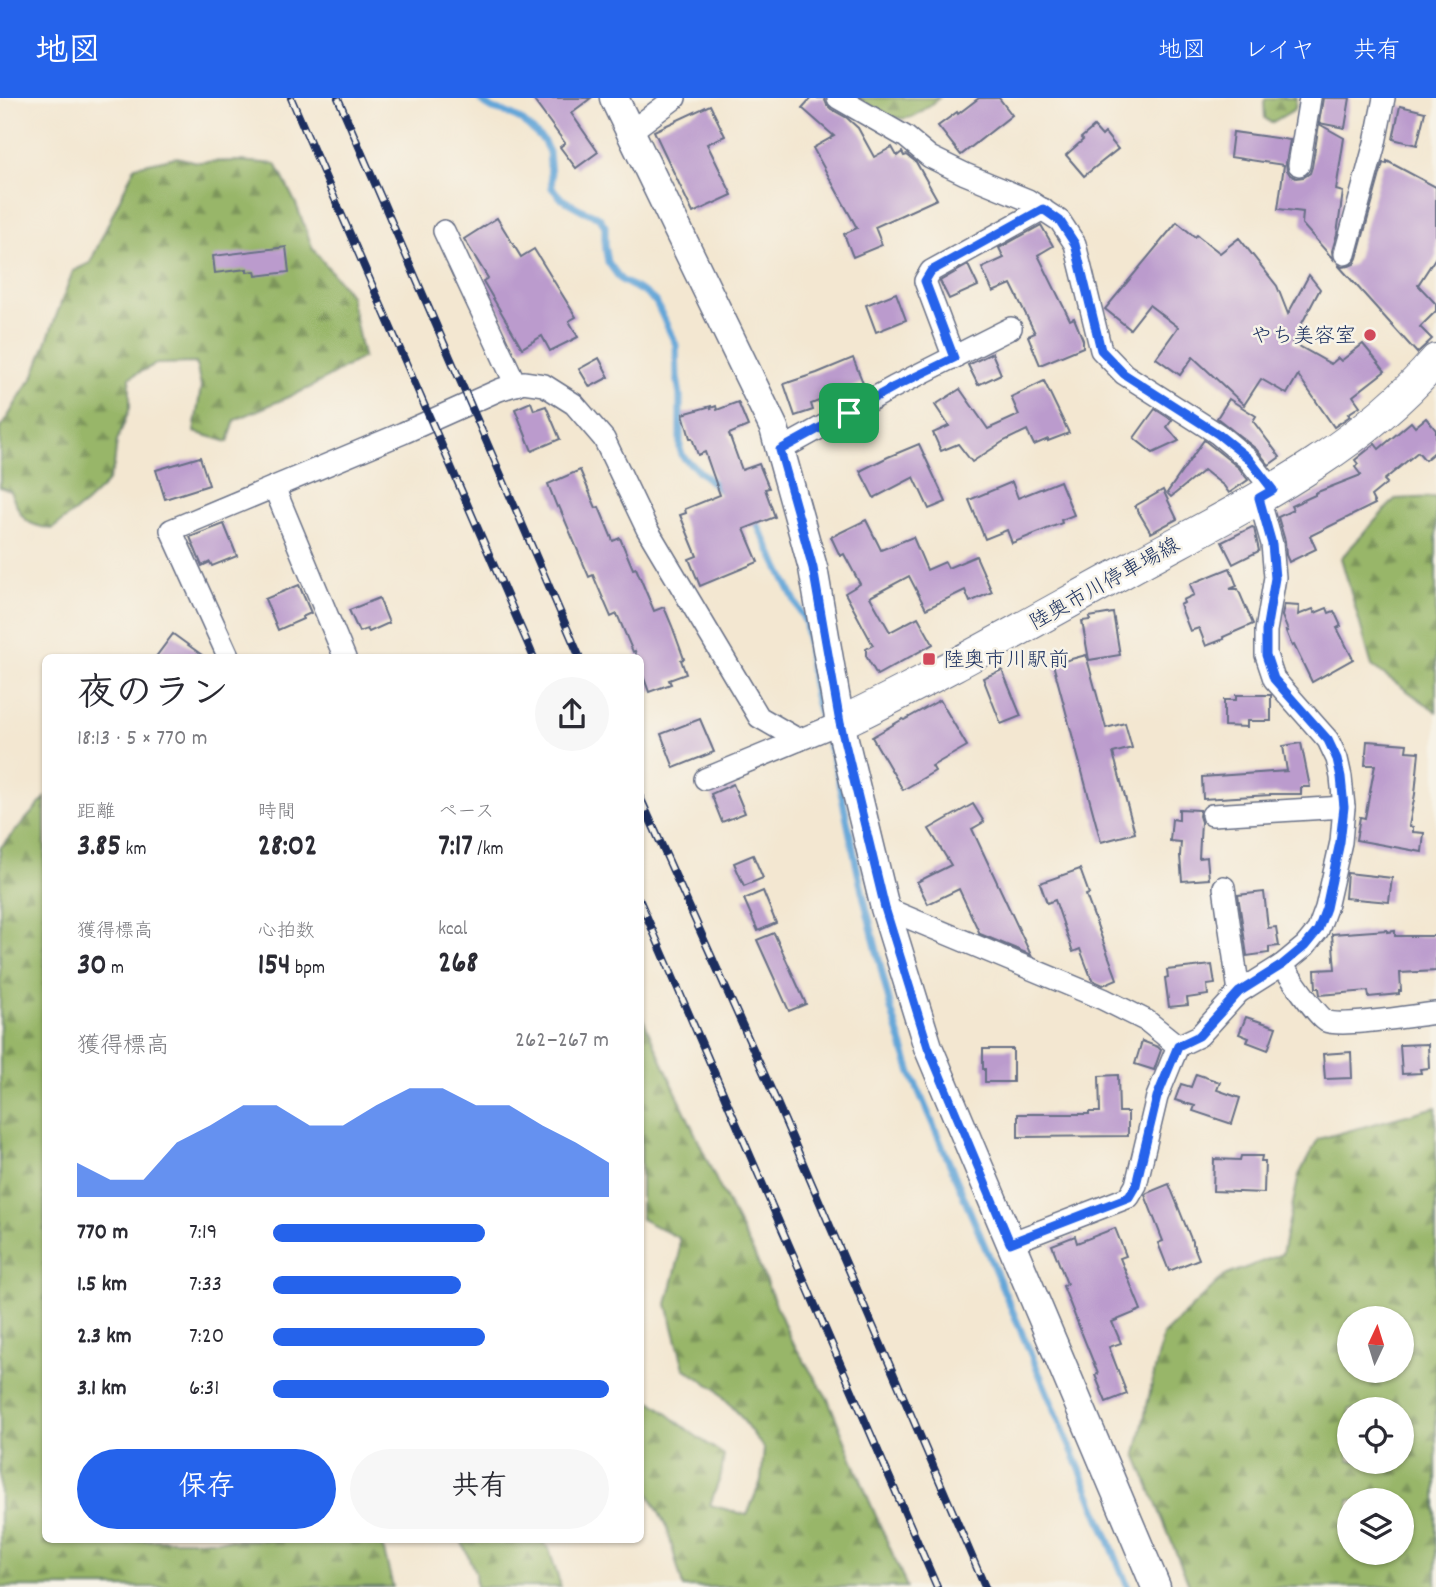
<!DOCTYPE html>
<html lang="ja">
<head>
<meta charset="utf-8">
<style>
	:root { --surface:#fff; --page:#f7f7f7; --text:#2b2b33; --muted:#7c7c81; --accent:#2563eb }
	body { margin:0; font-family:Dekko,"Klee One",sans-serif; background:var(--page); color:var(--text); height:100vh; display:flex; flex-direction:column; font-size:26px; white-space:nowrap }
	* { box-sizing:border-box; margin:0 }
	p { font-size:23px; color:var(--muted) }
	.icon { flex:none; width:38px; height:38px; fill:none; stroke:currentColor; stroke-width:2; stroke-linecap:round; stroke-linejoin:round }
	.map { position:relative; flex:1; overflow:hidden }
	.details { position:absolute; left:42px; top:556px; width:602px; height:889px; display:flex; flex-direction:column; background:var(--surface); border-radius:10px; box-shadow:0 2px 5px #0004 }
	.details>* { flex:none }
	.needle { width:46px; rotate:4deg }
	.controls { position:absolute; left:1337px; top:1208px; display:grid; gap:14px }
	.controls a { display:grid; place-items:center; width:77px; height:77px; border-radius:50%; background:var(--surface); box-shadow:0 2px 5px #0004; font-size:35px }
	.pin { position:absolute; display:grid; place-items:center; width:60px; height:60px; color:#fff; margin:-30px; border-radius:14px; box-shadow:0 4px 10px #0006 }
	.round { display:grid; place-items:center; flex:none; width:74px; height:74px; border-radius:37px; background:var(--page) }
	.overview { display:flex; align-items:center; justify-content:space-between; height:119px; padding:0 35px }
	h1 { font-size:38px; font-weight:700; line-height:52px }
	.figures { display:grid; grid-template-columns:repeat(3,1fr); gap:10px; height:119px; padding:7px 35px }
	.figures div { display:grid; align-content:center }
	.figures b { font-size:30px; font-weight:700 }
	.figures small { font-size:19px; font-weight:400 }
	.figures p { font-size:19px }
	.chart { height:196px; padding:14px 35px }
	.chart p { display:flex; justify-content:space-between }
	.chart svg { width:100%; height:126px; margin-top:7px; fill:var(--accent); opacity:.7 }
	.cta { display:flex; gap:14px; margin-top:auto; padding:14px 35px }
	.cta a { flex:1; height:80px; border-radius:42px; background:var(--accent); color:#fff; font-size:28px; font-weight:700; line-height:80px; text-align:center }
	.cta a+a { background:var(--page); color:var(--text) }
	ul { padding:0 35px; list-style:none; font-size:23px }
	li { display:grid; grid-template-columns:112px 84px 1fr; align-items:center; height:52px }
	li i { height:18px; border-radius:9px; background:var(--accent) }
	header { display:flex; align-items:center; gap:42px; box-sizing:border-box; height:98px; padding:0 35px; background:var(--accent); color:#fff }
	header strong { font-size:33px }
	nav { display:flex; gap:38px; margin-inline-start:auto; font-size:24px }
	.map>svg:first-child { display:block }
	.forest { fill:url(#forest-firs); stroke:#5a7264; stroke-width:2; fill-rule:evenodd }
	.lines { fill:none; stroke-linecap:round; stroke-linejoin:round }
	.stream { stroke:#64a6d8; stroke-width:7 }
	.building { fill:#bb9bcd }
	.minor-casing { stroke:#676f86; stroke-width:24 }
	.tertiary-casing { stroke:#676f86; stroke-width:31 }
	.secondary-casing { stroke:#676f86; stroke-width:34 }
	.minor { stroke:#fff; stroke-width:21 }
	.tertiary { stroke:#fff; stroke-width:28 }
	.secondary { stroke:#fff; stroke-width:32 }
	.rail-casing { stroke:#1b2f5e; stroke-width:8 }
	.rail { stroke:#f7f3e8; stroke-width:5; stroke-dasharray:16; stroke-linecap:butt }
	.route-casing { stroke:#fff; stroke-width:14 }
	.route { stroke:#2563eb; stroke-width:9 }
	.poi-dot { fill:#d1495b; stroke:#f7f3e8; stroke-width:2.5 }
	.labels { text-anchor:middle; stroke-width:5; stroke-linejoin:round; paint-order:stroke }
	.poi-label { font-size:21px; fill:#1b2f5e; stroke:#f7f3e8; text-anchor:end }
	.street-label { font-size:21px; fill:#1b2f5e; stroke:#f7f3e8 }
</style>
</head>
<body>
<header>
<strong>地図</strong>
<nav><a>地図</a><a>レイヤ</a><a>共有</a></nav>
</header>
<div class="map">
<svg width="1436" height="1489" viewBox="0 0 1436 1489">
	<defs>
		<pattern id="forest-firs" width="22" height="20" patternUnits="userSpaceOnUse" patternTransform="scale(1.75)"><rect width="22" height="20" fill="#98b669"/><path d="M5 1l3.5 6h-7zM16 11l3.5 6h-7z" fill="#7b945a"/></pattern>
	</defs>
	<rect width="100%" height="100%" fill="#f7f3e8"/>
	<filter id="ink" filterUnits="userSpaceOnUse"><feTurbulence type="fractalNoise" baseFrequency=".0143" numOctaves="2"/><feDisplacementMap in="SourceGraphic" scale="14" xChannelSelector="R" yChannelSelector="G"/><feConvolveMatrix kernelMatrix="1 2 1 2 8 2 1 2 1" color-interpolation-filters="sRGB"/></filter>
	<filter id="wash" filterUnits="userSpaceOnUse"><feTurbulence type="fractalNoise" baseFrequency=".00686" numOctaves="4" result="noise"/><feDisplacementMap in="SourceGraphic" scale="28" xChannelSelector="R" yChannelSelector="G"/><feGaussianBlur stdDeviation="1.57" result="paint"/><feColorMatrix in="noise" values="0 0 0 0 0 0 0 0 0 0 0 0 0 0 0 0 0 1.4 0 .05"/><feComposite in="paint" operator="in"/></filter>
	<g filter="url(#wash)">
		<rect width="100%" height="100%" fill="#f3e7d1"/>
		<!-- forest -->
		<g class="forest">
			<path d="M858,0H939C932,6 924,12 916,17C897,28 874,10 858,0Z"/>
			<polygon points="1266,0 1296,0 1295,11 1271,25 1265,20 1264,4"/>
			<path d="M176,59L197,64L239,63L276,66L296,106L313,151L350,197L363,259L309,290L235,322L228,344L194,334L201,289L196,265L156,266L130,279V310L117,343L114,368L107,385L85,406L52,431C22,427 22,419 10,393L0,389V330C13,314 19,295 33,280L73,173L90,165L135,68Z"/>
			<polygon points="1436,399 1436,613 1372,568 1341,460 1395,401"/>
			<polygon points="45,700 46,1442 378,1442 384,1453 393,1489 0,1489 0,750"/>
			<polygon points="641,917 718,1086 755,1158 791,1242 828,1301 869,1402 907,1489 683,1489 667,1430 641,1381 641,1295 693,1336 724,1357 721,1377 710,1407 747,1417 761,1383 764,1351 737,1314 716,1291 684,1270 667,1206 679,1160 679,1140 641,1121"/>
			<path d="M1436,1009V1489H1190L1136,1356L1163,1237L1224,1178L1282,1156L1299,1077L1318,1041ZM1349,1220H1402V1272H1349ZM1349,1311H1402V1363H1349ZM1349,1402H1402V1454H1349Z"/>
			<polygon points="461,1442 541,1442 549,1451 561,1489 476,1489 475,1474"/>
		</g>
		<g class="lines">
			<!-- stream -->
			<g class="stream">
				<polyline points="479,0 483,5 493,11 507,15 521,22 543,42 549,54 552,90 562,101 582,112 599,119 605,128 605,147 608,164 621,182 645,195 656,204 676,247 677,279 680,297 680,351 683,359 722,393"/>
				<polyline points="753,418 806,525 812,580 816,602 836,670 860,784 891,911 911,975 1079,1369 1128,1489"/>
			</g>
		</g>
		<g id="blocks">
			<!-- building -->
			<g class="building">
				<polygon points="532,0 591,0 571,15 598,54 576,70 560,49 565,45"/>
				<polygon points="811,0 824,0 827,7 831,11 847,20 858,30 874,59 892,49 897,58 902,54 904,58 907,57 916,64 937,101 875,129 882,147 853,159 844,136 857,130 813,50 834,38 802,10"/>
				<polygon points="979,0 999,0 1012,17 961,57 938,28 957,14 958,16"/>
				<polygon points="1323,0 1350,0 1345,30 1319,25"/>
				<polygon points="710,7 725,38 707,46 732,97 693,115 654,33"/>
				<polygon points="1400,8 1425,14 1417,47 1393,41"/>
				<polygon points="1319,26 1344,40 1336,92 1343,94 1337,136 1332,153 1333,161 1302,126 1303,114 1278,111 1284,67 1230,59 1233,34 1290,42 1286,65 1287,72 1290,77 1296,80 1304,79 1310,75 1312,69"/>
				<polygon points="1094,29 1102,38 1105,35 1118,51 1084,78 1066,57 1083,42 1081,40"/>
				<polygon points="1387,63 1436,89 1436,159 1418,187 1436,206 1436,213 1420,229 1432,241 1417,255 1338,167 1342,169 1349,168 1354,166 1357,160 1383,65 1387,66"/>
				<polygon points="497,120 521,159 534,151 576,219 569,223 578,239 550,253 542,238 522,250 483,183 488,180 464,141"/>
				<polygon points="1177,124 1195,139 1197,137 1220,155 1239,140 1277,188 1288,216 1309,177 1320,191 1292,244 1331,266 1338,260 1341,263 1363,246 1385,273 1353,298 1360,308 1348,316 1350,318 1334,329 1298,277 1287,296 1261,281 1244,307 1193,259 1180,277 1156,260 1178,229 1149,207 1130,231 1105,211"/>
				<polygon points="1041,127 1053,148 1038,157 1070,222 1074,220 1083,242 1083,249 1040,267 1028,238 1035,235 1011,186 993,194 982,170 1004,160 999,150"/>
				<polygon points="286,149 289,174 256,178 255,173 247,174 247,171 215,175 213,158"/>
				<polygon points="968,167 978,188 949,201 940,183"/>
				<polygon points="896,195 906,222 876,234 866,207"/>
				<polygon points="992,255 1001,276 978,287 968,267"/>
				<polygon points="599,260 609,279 590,289 579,271"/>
				<polygon points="853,260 863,285 811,306 813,312 795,318 784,286 817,275"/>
				<polygon points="1044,283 1069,335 1048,343 1048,341 1034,347 1027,332 1004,343 972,364 958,346 941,353 933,335 949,328 935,307 960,291 988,331 1019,317 1011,299"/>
				<polygon points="1229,301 1256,318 1253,323 1280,359 1269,367 1256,351 1217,320"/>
				<polygon points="531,304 534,312 546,308 560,341 532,353 515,311"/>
				<polygon points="738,304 748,328 729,336 742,372 759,366 769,390 765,391 775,419 744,431 758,464 700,488 689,461 697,458 680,417 686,415 685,411 720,397 705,354 698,357 692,340 690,340 683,316 711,308 711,310 716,308 717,312"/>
				<polygon points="1155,311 1172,322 1167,329 1179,343 1153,355 1134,340"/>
				<polygon points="1426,320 1436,332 1436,353 1425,362 1418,354 1384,382 1387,385 1371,398 1375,406 1310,438 1316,451 1289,464 1286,457 1285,443 1278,419 1293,412 1291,408 1315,397 1315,395 1361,377 1355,369 1358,366 1355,362 1375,346 1379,351 1411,324 1415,329"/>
				<polygon points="1204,342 1239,370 1248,382 1229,395 1224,388 1204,372 1171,399 1167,395"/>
				<polygon points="919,346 946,404 929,411 914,379 874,400 860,373 888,359"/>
				<polygon points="200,359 209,387 165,401 156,372"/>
				<polygon points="580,372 596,410 599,409 613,443 620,440 633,471 636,470 654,513 664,509 672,528 684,561 681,562 686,576 669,582 671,586 649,594 640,569 640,560 637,560 635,553 633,554 617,516 611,519 593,477 589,479 559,408 557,409 548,386"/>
				<polygon points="1060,383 1074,417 1061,422 1062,425 1012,445 1007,432 985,441 969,402 1012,384 1018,400"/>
				<polygon points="1163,392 1177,421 1151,435 1135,408"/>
				<polygon points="866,422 881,452 913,439 927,472 945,464 948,470 976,458 992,494 970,504 965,492 926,511 909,478 870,499 890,534 918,519 933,546 877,577 866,558 866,551 873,547 845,495 860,486 844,456 840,458 831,439"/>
				<polygon points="224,426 237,458 212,468 210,464 202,468 190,439"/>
				<polygon points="1252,429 1254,430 1259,453 1233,466 1222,444"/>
				<polygon points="1230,470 1237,488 1230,491 1238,491 1253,526 1223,539 1224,541 1206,548 1199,530 1190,533 1180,507 1184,505 1183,502 1194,497 1190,486"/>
				<polygon points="299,487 311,515 302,519 303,521 278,532 265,501"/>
				<polygon points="379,500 389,525 369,534 367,531 359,534 349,512"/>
				<polygon points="1284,507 1299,508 1298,517 1313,511 1315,515 1327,510 1329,515 1334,513 1341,528 1337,530 1353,561 1312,584 1294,547 1292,548 1286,533 1288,533 1282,518"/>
				<polygon points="1113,515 1120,557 1089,562 1082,523 1090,522 1089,519"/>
				<polygon points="173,536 206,560 155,560"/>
				<polygon points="1086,557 1106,630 1125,625 1132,650 1113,655 1135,735 1101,744 1053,566"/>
				<polygon points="1002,572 1021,618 1001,626 983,580"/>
				<polygon points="1236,597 1271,597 1271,623 1247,623 1247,629 1224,628 1224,602 1236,602"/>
				<polygon points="940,602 967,648 932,668 935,673 903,692 872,639 903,621 904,622"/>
				<polygon points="700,621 714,654 674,670 661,636"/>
				<polygon points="1367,643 1407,646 1406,653 1419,654 1415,696 1409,728 1413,729 1413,734 1424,735 1422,754 1356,742 1360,719 1365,720 1375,667 1365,667"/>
				<polygon points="1301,645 1310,689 1301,689 1301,696 1270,696 1270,697 1203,701 1202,679 1287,673 1283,648"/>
				<polygon points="733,686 745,715 722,724 711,696"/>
				<polygon points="973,706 984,724 972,731 1031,857 980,836 959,791 928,806 917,784 951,767 929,731"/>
				<polygon points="1179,711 1200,712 1199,718 1201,724 1199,760 1207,759 1209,781 1182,783 1180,758 1181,744 1170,743 1172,721 1179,722"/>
				<polygon points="753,757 763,780 744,788 734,765"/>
				<polygon points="1080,771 1089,796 1086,797 1117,881 1103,887 1092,882 1080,851 1073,854 1055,802 1047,805 1040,785"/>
				<polygon points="1347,775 1392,780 1389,804 1345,800"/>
				<polygon points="763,793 776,825 758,833 744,801"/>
				<polygon points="1264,794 1268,830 1276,829 1279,848 1269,849 1269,855 1247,858 1238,797"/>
				<polygon points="1387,832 1387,834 1395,833 1395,838 1436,838 1436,873 1400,875 1401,893 1399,893 1399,896 1369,899 1368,893 1320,897 1319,890 1316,890 1315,872 1335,871 1332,836"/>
				<polygon points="774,835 806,906 789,913 757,842"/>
				<polygon points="1212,867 1215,886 1207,887 1208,897 1187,900 1188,907 1169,909 1165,880 1168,879 1167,872"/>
				<polygon points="1246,919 1276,929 1268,952 1247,944 1249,940 1239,936"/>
				<polygon points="1142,943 1158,949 1161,952 1154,972 1135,966"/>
				<polygon points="1428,946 1429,970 1420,971 1421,975 1402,976 1400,947"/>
				<polygon points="983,951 1013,951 1013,984 985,984 985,971 983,971"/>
				<polygon points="1351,954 1352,980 1325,981 1323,956"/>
				<polygon points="1196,976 1220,984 1217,992 1240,1000 1232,1026 1193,1013 1195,1008 1175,1002 1181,986 1191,989"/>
				<polygon points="1118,977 1119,1014 1128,1014 1128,1038 1018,1039 1018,1016 1089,1016 1089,1014 1100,1014 1099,978"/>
				<polygon points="1241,1058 1262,1058 1261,1063 1265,1063 1264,1095 1213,1093 1214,1061 1240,1062"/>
				<polygon points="1169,1086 1199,1161 1169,1173 1158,1145 1163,1143 1145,1097 1147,1095"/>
				<polygon points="1115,1130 1126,1158 1120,1160 1141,1212 1112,1224 1121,1245 1109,1249 1127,1296 1106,1304 1095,1277 1098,1276 1063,1188 1067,1186 1052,1147 1075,1138 1077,1145"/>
			</g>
		</g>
	</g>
	<g filter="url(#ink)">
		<use href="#blocks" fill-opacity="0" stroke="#676f86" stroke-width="2"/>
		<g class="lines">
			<defs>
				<g id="minor">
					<polyline points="838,0 906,39 930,59 965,76 1028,102 1060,123 1075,146 1101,252 1124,276 1218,336 1248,361 1273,392"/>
					<polyline points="630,34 675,0"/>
					<polyline points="1299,67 1310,0"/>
					<polyline points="444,133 516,287"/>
					<polyline points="1345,156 1375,45 1384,0"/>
					<polyline points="954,260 925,183 931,173 1043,111"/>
					<polyline points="780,352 894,289 1011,230"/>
					<polyline points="274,389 345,560"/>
					<polyline points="229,560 171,432 403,335 499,292 523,284 544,287 574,306 604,341 647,431 759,619 799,642"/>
					<polyline points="705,681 840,625"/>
					<polyline points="1212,717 1344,709"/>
					<polyline points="1224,789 1239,894"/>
					<polyline points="885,810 1103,901 1147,923 1178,948"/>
					<path d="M1282,867C1290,878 1316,917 1326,923C1340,930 1417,917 1436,915"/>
					<polyline points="1010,1145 1129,1099 1136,1087 1157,999 1178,948 1199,938 1239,894 1282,867 1305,848 1318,832 1326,810 1341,744 1344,709 1341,679 1337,661 1328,642 1274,581 1266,557 1266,533 1275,479 1272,446 1259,400"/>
				</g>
				<polyline id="tertiary" points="614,0 774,330 813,470 840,625 885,810 928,949 1156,1489"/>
				<path id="secondary" d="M840,625C939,578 1034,523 1131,470C1238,411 1355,357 1436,262"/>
			</defs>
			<!-- minor casing -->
			<use href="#minor" class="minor-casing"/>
			<!-- tertiary casing -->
			<use href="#tertiary" class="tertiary-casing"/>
			<!-- secondary casing -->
			<use href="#secondary" class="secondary-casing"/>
			<!-- minor -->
			<use href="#minor" class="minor"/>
			<!-- tertiary -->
			<use href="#tertiary" class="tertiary"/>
			<!-- secondary -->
			<use href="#secondary" class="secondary"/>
			<defs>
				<g id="rail">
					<polyline points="291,0 534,560"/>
					<polyline points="338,0 580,560"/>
					<polyline points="640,699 775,1000 985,1489"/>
					<polyline points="640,803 937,1489"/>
				</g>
			</defs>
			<!-- rail casing -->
			<use href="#rail" class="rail-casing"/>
			<!-- rail -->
			<use href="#rail" class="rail"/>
		</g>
	</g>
	<g class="lines" filter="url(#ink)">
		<defs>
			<polygon id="route" points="1043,111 1060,123 1075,146 1101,252 1124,276 1218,336 1248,360 1273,392 1259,400 1272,446 1275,480 1266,533 1266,557 1274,581 1328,642 1337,661 1341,679 1344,709 1340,744 1326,810 1318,832 1305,848 1282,867 1239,894 1199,938 1178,948 1157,999 1136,1087 1129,1099 1010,1145 928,949 885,810 840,625 813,470 780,352 894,289 954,260 925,183 931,173"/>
		</defs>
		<!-- route casing -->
		<use href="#route" class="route-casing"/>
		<!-- route -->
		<use href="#route" class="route"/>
	</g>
	<!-- markers -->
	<g class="poi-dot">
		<circle cx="1370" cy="237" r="7"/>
		<rect x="922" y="554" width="14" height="14" rx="3.5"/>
	</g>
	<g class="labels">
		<!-- poi labels -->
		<g class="poi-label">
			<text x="1356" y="244">やち美容室</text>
			<text x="943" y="568" text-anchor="start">陸奥市川駅前</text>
		</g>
		<!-- street labels -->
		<g class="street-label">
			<text transform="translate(1104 485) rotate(-29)" y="7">陸奥市川停車場線</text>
		</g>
	</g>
</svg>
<div class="controls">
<a><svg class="needle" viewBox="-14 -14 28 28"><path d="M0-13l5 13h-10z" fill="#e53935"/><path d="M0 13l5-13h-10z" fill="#7c7c81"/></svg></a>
<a><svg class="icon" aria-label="locate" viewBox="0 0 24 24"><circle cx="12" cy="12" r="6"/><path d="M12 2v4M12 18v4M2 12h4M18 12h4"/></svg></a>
<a><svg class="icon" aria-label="layers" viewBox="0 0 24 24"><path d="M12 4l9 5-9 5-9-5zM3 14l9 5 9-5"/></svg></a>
</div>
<div class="pin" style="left:849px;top:315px;background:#1e9e55"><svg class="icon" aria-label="arrive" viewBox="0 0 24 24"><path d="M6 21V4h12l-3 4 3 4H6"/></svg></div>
<section class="details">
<div class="overview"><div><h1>夜のラン</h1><p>18:13 · 5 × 770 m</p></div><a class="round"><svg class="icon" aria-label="share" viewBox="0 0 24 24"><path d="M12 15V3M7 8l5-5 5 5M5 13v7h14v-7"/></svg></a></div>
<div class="figures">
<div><p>距離</p><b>3.85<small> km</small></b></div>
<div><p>時間</p><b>28:02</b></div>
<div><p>ペース</p><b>7:17<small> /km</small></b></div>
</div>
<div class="figures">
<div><p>獲得標高</p><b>30<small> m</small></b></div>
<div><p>心拍数</p><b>154<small> bpm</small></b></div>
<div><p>kcal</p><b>268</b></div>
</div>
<div class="chart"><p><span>獲得標高</span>262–267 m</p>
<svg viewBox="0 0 160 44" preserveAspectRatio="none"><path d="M0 44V32L10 38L20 38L30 25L40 19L50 12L60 12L70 19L80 19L90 12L100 6L110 6L120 12L130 12L140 19L150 25L160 32V44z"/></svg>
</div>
<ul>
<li><b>770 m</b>7:19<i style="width:63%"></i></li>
<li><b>1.5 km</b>7:33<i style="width:56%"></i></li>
<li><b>2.3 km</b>7:20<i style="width:63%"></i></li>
<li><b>3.1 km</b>6:31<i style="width:100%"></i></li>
</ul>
<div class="cta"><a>保存</a><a>共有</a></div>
</section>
</div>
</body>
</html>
